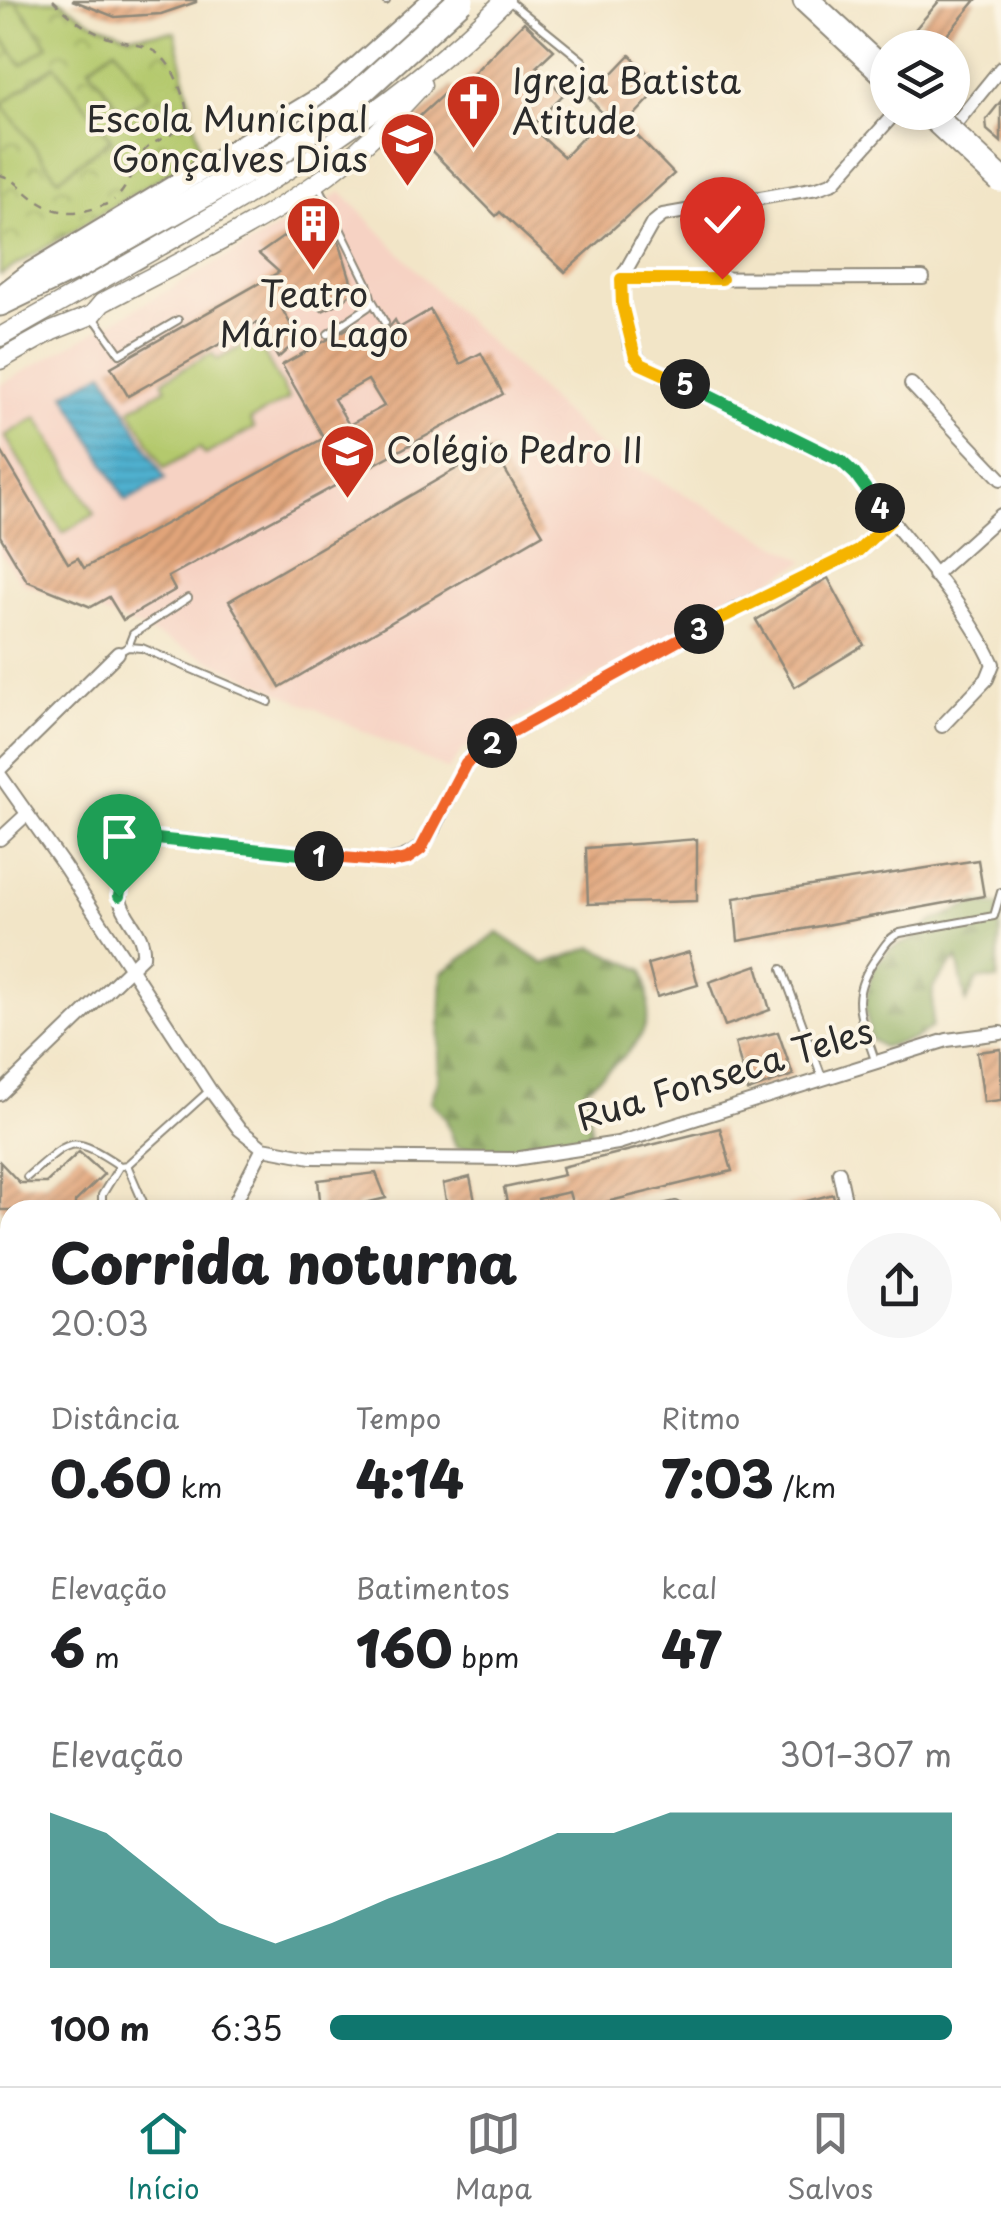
<!DOCTYPE html>
<html lang="pt">
<head>
<meta charset="utf-8">
<style>
	:root { --surface:#fff; --page:#f6f6f6; --text:#202124; --muted:#757577; --line:#e0e0e0; --accent:#0f766e }
	body { margin:0; font-family:"Playpen Sans",sans-serif; background:var(--page); color:var(--text); height:100vh; display:flex; flex-direction:column; font-size:38px; white-space:nowrap }
	* { box-sizing:border-box; margin:0 }
	p { font-size:32px; color:var(--muted) }
	.icon { flex:none; width:55px; height:55px; fill:none; stroke:currentColor; stroke-width:2; stroke-linecap:round; stroke-linejoin:round }
	.map { position:relative; flex:1; overflow:hidden }
	.side { position:absolute; left:0px; top:1200px; width:1002px; height:888px; display:flex; flex-direction:column; background:var(--surface); border-radius:30px 30px 0 0; box-shadow:0 5px 15px #0003 }
	.side>* { flex:none }
	.fabs { position:absolute; left:870px; top:30px; display:grid; gap:20px }
	.fabs a { display:grid; place-items:center; width:100px; height:100px; border-radius:50%; background:var(--surface); box-shadow:0 5px 15px #0003; font-size:50px }
	.pin { position:absolute; display:grid; place-items:center; width:85px; height:85px; color:#fff; margin:-102px -42px; border-radius:50% 50% 50% 0; rotate:-45deg; box-shadow:0 0 10px #0007 }
	.pin .icon { rotate:45deg }
	.km { position:absolute; width:50px; height:50px; margin:-25px; border-radius:50%; background:#222; color:#fff; font-size:28px; line-height:50px; text-align:center }
	.round { display:grid; place-items:center; flex:none; width:105px; height:105px; border-radius:52px; background:var(--page) }
	.head { display:flex; align-items:center; justify-content:space-between; height:170px; padding:0 50px }
	h1 { font-size:55px; font-weight:800; line-height:75px }
	.metrics { display:grid; grid-template-columns:repeat(3,1fr); gap:15px; height:170px; padding:10px 50px }
	.metrics div { display:grid; align-content:center }
	.metrics b { font-size:50px; font-weight:800 }
	.metrics small { font-size:28px; font-weight:400 }
	.metrics p { font-size:28px }
	.chart { height:280px; padding:20px 50px }
	.chart p { display:flex; justify-content:space-between }
	.chart svg { width:100%; height:180px; margin-top:10px; fill:var(--accent); opacity:.7 }
	ul { padding:0 50px; list-style:none; font-size:32px }
	li { display:grid; grid-template-columns:160px 120px 1fr; align-items:center; height:75px }
	li i { height:25px; border-radius:12px; background:var(--accent) }
	.menu { display:flex; justify-content:space-around; align-items:center; height:140px; border-top:2px solid var(--line); background:var(--surface); font-size:28px; color:var(--muted) }
	.menu a { display:grid; justify-items:center; gap:5px }
	.menu .on { color:var(--accent) }
	.map>svg:first-child { display:block }
	.built { fill:#f6d2c3 }
	.forest { fill:url(#forest-firs); stroke:#5d6c46; stroke-width:2.5 }
	.park { fill:url(#park-crowns); stroke:#707a4c; stroke-width:2.5 }
	.garden { fill:#b4c96d; stroke:#707a4c; stroke-width:2.5 }
	.water { fill:url(#water-rules); stroke:#3e6e7d; stroke-width:2.5 }
	.lines { fill:none; stroke-linecap:round; stroke-linejoin:round }
	.canal { stroke:#50b0cf; stroke-width:18 }
	.building { fill:url(#building-hatch); fill-rule:evenodd }
	.lane-casing { stroke:#8e8879; stroke-width:10 }
	.street-casing { stroke:#8e8879; stroke-width:16 }
	.secondary-casing { stroke:#8e8879; stroke-width:21 }
	.primary-casing { stroke:#8e8879; stroke-width:24 }
	.highway-casing { stroke:#8e8879; stroke-width:29 }
	.path { stroke:#8e8879; stroke-width:2.5; stroke-dasharray:8 8; stroke-linecap:butt }
	.lane { stroke:#fff; stroke-width:6 }
	.street { stroke:#fff; stroke-width:12 }
	.secondary { stroke:#fff; stroke-width:18 }
	.primary { stroke:#fff; stroke-width:20 }
	.highway { stroke:#fff; stroke-width:25 }
	.highway-bridge-casing { stroke:#8e8879; stroke-width:29; stroke-linecap:butt }
	.highway-bridge { stroke:#fff; stroke-width:25 }
	.split-1-casing { stroke:#fff; stroke-width:20 }
	.split-2-casing { stroke:#fff; stroke-width:20 }
	.split-3-casing { stroke:#fff; stroke-width:20 }
	.split-4-casing { stroke:#fff; stroke-width:20 }
	.split-5-casing { stroke:#fff; stroke-width:20 }
	.split-6-casing { stroke:#fff; stroke-width:20 }
	.split-1 { stroke:#22a559; stroke-width:12 }
	.split-2 { stroke:#f0652b; stroke-width:12 }
	.split-3 { stroke:#f0652b; stroke-width:12 }
	.split-4 { stroke:#f5b400; stroke-width:12 }
	.split-5 { stroke:#22a559; stroke-width:12 }
	.split-6 { stroke:#f5b400; stroke-width:12 }
	.labels { text-anchor:middle; stroke-width:8; stroke-linejoin:round; paint-order:stroke }
	.poi-label { font-size:35px; fill:#2b2b2b; stroke:#fcf5e5; text-anchor:start }
	.street-label { font-size:35px; fill:#2b2b2b; stroke:#fcf5e5 }
</style>
</head>
<body>
<div class="map">
<svg width="1001" height="2086" viewBox="0 0 1001 2086">
	<defs>
		<pattern id="forest-firs" width="22" height="20" patternUnits="userSpaceOnUse" patternTransform="scale(2.5)"><rect width="22" height="20" fill="#8fad60"/><path d="M5 1l3.5 6h-7zM16 11l3.5 6h-7z" fill="#758d4f"/></pattern>
		<pattern id="park-crowns" width="20" height="18" patternUnits="userSpaceOnUse" patternTransform="scale(2.5)"><rect width="20" height="18" fill="#b4c96d"/><path d="M2 6a3 3 0 1 1 6 0M12 15a3 3 0 1 1 6 0" fill="none" stroke="#93a35a"/></pattern>
		<pattern id="water-rules" width="6" height="5" patternUnits="userSpaceOnUse" patternTransform="scale(2.5)"><rect width="6" height="5" fill="#50b0cf"/><path d="M0 2.5h6" fill="none" stroke="#438fa8"/></pattern>
		<pattern id="building-hatch" width="6" height="6" patternUnits="userSpaceOnUse" patternTransform="scale(2.5)"><rect width="6" height="6" fill="#e2a57a"/><path d="M-1 1l2-2M0 6l6-6M5 7l2-2" fill="none" stroke="#b78764"/></pattern>
	</defs>
	<rect width="100%" height="100%" fill="#fcf5e5"/>
	<filter id="ink" filterUnits="userSpaceOnUse"><feTurbulence type="fractalNoise" baseFrequency=".01" numOctaves="2"/><feDisplacementMap in="SourceGraphic" scale="20" xChannelSelector="R" yChannelSelector="G"/><feConvolveMatrix kernelMatrix="1 2 1 2 8 2 1 2 1" color-interpolation-filters="sRGB"/></filter>
	<filter id="wash" filterUnits="userSpaceOnUse"><feTurbulence type="fractalNoise" baseFrequency=".0048" numOctaves="4" result="noise"/><feDisplacementMap in="SourceGraphic" scale="40" xChannelSelector="R" yChannelSelector="G"/><feGaussianBlur stdDeviation="2.25" result="paint"/><feColorMatrix in="noise" values="0 0 0 0 0 0 0 0 0 0 0 0 0 0 0 0 0 1.4 0 .05"/><feComposite in="paint" operator="in"/></filter>
	<g filter="url(#wash)">
		<rect width="100%" height="100%" fill="#f2e5c7"/>
		<!-- built -->
		<polygon class="built" points="342,192 441,296 601,448 806,561 463,750 448,770 138,627 22,583 0,552 0,385"/>
		<!-- forest -->
		<g class="forest">
			<polygon points="976,903 1001,906 997,980 978,979 966,1002 957,958 933,987 932,1027 914,1039 882,1047 870,1038 865,1005 872,970 891,948 910,941 933,921"/>
			<path d="M498,933L544,964L593,947L643,970C662,1037 630,1049 585,1090L592,1136L516,1154L456,1147L446,1119L431,1101L438,1081L442,973Z"/>
		</g>
		<!-- park -->
		<g class="park">
			<polygon points="0,0 60,0 88,20 128,35 175,32 201,153 0,275"/>
			<polygon points="0,1612 10,1612 10,2078 738,2078 737,2086 0,2086"/>
		</g>
		<!-- garden -->
		<g class="garden">
			<polygon points="15,0 48,46 22,65 0,35 0,10"/>
			<polygon points="115,48 149,95 123,113 89,67"/>
			<polygon points="55,65 111,139 58,179 2,104"/>
			<polygon points="256,339 289,399 250,420 254,428 205,455 200,448 164,468 130,409 166,388 162,381 212,353 217,360"/>
			<polygon points="37,417 95,514 63,533 5,436"/>
		</g>
		<!-- water -->
		<g class="water">
			<polygon points="104,372 165,479 126,501 65,394"/>
			<polygon points="10,1775 10,1830 0,1835 0,1779"/>
		</g>
		<g class="lines">
			<!-- canal -->
			<polyline class="canal" points="656,2086 660,2078"/>
		</g>
		<g id="blocks">
			<!-- building -->
			<g class="building">
				<polygon points="72,0 196,0 196,2 161,14 115,17"/>
				<polygon points="940,0 976,0 936,48 913,48 906,40"/>
				<polygon points="524,22 554,50 537,66 563,95 531,127 564,157 604,115 589,98 630,55 661,87 626,124 674,174 565,272 500,212 496,216 408,127 452,86 456,91"/>
				<polygon points="1001,101 1001,142 987,130 986,120"/>
				<polygon points="325,214 339,241 354,291 340,303 322,311 305,296 282,309 299,339 278,358 257,323 128,396 111,367 279,272 259,254 300,225"/>
				<path d="M430,310L460,364L481,353L503,394L168,577L175,590L123,620L109,597L91,607L27,581L0,536V449L68,563L78,558L84,568L324,438L282,365L354,325L362,338L380,328L388,329L395,320L399,328ZM368,380L384,406L349,425L334,399Z"/>
				<polygon points="492,448 543,534 280,687 229,601"/>
				<polygon points="828,578 864,645 795,687 756,620"/>
				<polygon points="697,839 697,901 588,904 586,848"/>
				<polygon points="978,860 984,896 738,941 734,898"/>
				<polygon points="689,952 698,985 657,997 648,964"/>
				<polygon points="757,965 770,1010 725,1026 709,982"/>
				<polygon points="778,1032 793,1075 748,1091 735,1043"/>
				<polygon points="1001,1049 1001,1100 984,1102 977,1052"/>
				<polygon points="720,1128 732,1171 574,1210 569,1192 538,1199 541,1210 518,1210 517,1205 508,1208 504,1188 564,1175 562,1167"/>
				<polygon points="79,1152 104,1174 75,1202 75,1210 0,1210 0,1162 20,1183 46,1183"/>
				<polygon points="376,1173 386,1198 357,1205 357,1210 321,1210 318,1180"/>
				<polygon points="470,1177 475,1201 468,1203 470,1210 456,1210 454,1204 447,1206 443,1184"/>
				<polygon points="833,1194 836,1210 788,1210 788,1206"/>
			</g>
		</g>
	</g>
	<g filter="url(#ink)">
		<use href="#blocks" fill-opacity="0" stroke="#8e8879" stroke-width="2.5"/>
		<g class="lines">
			<defs>
				<g id="lane">
					<polyline points="386,1 386,0"/>
					<polyline points="509,1 583,61"/>
					<polyline points="318,184 367,283 372,301 368,307 328,334"/>
					<polyline points="373,302 385,323"/>
					<polyline points="93,316 120,354 178,320"/>
					<polyline points="128,647 133,634 188,598"/>
					<polyline points="119,652 128,647 142,648 269,702"/>
					<polyline points="782,969 822,1077"/>
					<path d="M875,1060C860,1015 847,996 878,955C885,945 889,937 900,933L994,916L1001,892"/>
					<polyline points="127,1165 143,1202 139,1210"/>
					<path d="M27,1177C71,1139 70,1133 120,1166L127,1165L209,1091"/>
					<polyline points="102,1210 102,1195 119,1167"/>
					<polyline points="653,1210 676,1205 684,1210"/>
					<polyline points="0,1314 4,1315 10,1310"/>
					<polyline points="962,2086 963,2086"/>
				</g>
				<g id="street">
					<path d="M896,112L834,182L817,188L663,215L652,224L621,279L622,303L630,345L641,363L841,461L855,474C896,530 966,602 993,664L987,679L942,726"/>
					<polyline points="948,133 1001,68"/>
					<polyline points="621,279 923,278"/>
					<polyline points="911,384 1001,479"/>
					<polyline points="934,575 1001,515"/>
					<polyline points="0,769 118,653"/>
					<polyline points="0,775 64,866 210,1090 239,1129 263,1148 311,1157 514,1159 618,1143 947,1040 1001,1033"/>
					<polyline points="0,839 27,814"/>
					<path d="M0,1094L143,956C145,931 125,921 120,899C114,869 141,839 169,839L373,861C445,865 435,796 475,753L732,611L858,551L890,521"/>
					<polyline points="839,1172 847,1210"/>
					<polyline points="231,1210 263,1148"/>
					<polyline points="992,1279 1001,1277"/>
					<polyline points="0,1532 10,1533"/>
					<polyline points="0,1949 10,1944"/>
					<polyline points="992,1951 1001,1945"/>
					<polyline points="372,2078 384,2086"/>
					<polyline points="533,2078 534,2086"/>
					<polyline points="805,2078 816,2086"/>
					<polyline points="165,2086 182,2078"/>
					<polyline points="458,2086 466,2078"/>
					<polyline points="826,2086 831,2078"/>
				</g>
				<g id="secondary">
					<path d="M0,337C175,236 361,144 505,0"/>
					<path d="M0,360L52,331L92,315L102,303C173,265 249,230 315,184C356,156 389,121 422,85"/>
					<polyline points="992,1494 1001,1492"/>
					<polyline points="992,1528 1001,1527"/>
					<polyline points="0,1604 10,1604"/>
					<polyline points="747,2086 749,2078"/>
					<polyline points="784,2086 786,2078"/>
				</g>
				<polyline id="primary" points="6,292 32,272 330,92 433,0"/>
				<g id="highway">
					<polyline points="806,0 888,76"/>
					<polyline points="0,303 81,264 279,152"/>
				</g>
			</defs>
			<!-- lane casing -->
			<use href="#lane" class="lane-casing"/>
			<!-- street casing -->
			<use href="#street" class="street-casing"/>
			<!-- secondary casing -->
			<use href="#secondary" class="secondary-casing"/>
			<!-- primary casing -->
			<use href="#primary" class="primary-casing"/>
			<!-- highway casing -->
			<use href="#highway" class="highway-casing"/>
			<!-- path -->
			<g class="path">
				<path d="M53,0C63,10 76,22 89,29C135,55 161,30 182,94C186,103 189,114 183,123C176,137 156,138 146,149C131,165 131,186 114,200"/>
				<path d="M0,175C12,178 18,184 26,192C52,215 75,217 107,204"/>
				<polyline points="0,1691 10,1688"/>
			</g>
			<!-- lane -->
			<use href="#lane" class="lane"/>
			<!-- street -->
			<use href="#street" class="street"/>
			<!-- secondary -->
			<use href="#secondary" class="secondary"/>
			<!-- primary -->
			<use href="#primary" class="primary"/>
			<!-- highway -->
			<use href="#highway" class="highway"/>
			<defs>
				<g id="highway-bridge">
					<polyline points="928,112 1001,180"/>
					<polyline points="279,152 355,97 461,0"/>
				</g>
			</defs>
			<!-- highway-bridge casing -->
			<use href="#highway-bridge" class="highway-bridge-casing"/>
			<!-- highway-bridge -->
			<use href="#highway-bridge" class="highway-bridge"/>
		</g>
	</g>
	<g class="lines" filter="url(#ink)">
		<defs>
			<path id="split-1" d="M119,896C123,870 132,850 157,839L319,856"/>
			<polyline id="split-2" points="319,856 391,862 407,859 421,849 466,763 492,743"/>
			<polyline id="split-3" points="492,743 699,629"/>
			<polyline id="split-4" points="699,629 858,551 890,521 880,508"/>
			<polyline id="split-5" points="685,384 841,461 855,474 880,508"/>
			<polyline id="split-6" points="685,384 641,364 635,357 622,304 621,279 722,279"/>
		</defs>
		<!-- split-1 casing -->
		<use href="#split-1" class="split-1-casing"/>
		<!-- split-2 casing -->
		<use href="#split-2" class="split-2-casing"/>
		<!-- split-3 casing -->
		<use href="#split-3" class="split-3-casing"/>
		<!-- split-4 casing -->
		<use href="#split-4" class="split-4-casing"/>
		<!-- split-5 casing -->
		<use href="#split-5" class="split-5-casing"/>
		<!-- split-6 casing -->
		<use href="#split-6" class="split-6-casing"/>
		<!-- split-1 -->
		<use href="#split-1" class="split-1"/>
		<!-- split-2 -->
		<use href="#split-2" class="split-2"/>
		<!-- split-3 -->
		<use href="#split-3" class="split-3"/>
		<!-- split-4 -->
		<use href="#split-4" class="split-4"/>
		<!-- split-5 -->
		<use href="#split-5" class="split-5"/>
		<!-- split-6 -->
		<use href="#split-6" class="split-6"/>
	</g>
	<!-- icons -->
	<defs>
		<symbol id="church-pin" viewBox="-11 -11 22 30"><path d="M0 17L-7.5 6A9.5 9.5 0 1 1 7.5 6Z" fill="#c8321e" stroke="#fcf5e5"/><path d="M-1.2-6h2.4v3.5h3.3v2.4h-3.3V6h-2.4V-.1h-3.3v-2.4h3.3Z" fill="#fff"/></symbol>
		<symbol id="school-pin" viewBox="-11 -11 22 30"><path d="M0 17L-7.5 6A9.5 9.5 0 1 1 7.5 6Z" fill="#c8321e" stroke="#fcf5e5"/><path d="M0-5L7-2L0 1L-7-2ZM-4 1L0 2.5L4 1V4Q0 6-4 4Z" fill="#fff"/></symbol>
		<symbol id="building-pin" viewBox="-11 -11 22 30"><path d="M0 17L-7.5 6A9.5 9.5 0 1 1 7.5 6Z" fill="#c8321e" stroke="#fcf5e5"/><path d="M-4-6H4V6H1V3H-1V6H-4ZM-2.5-4.3h1.7v1.8h-1.7ZM.8-4.3h1.7v1.8H.8ZM-2.5-1h1.7V.8h-1.7ZM.8-1h1.7V.8H.8Z" fill="#fff"/></symbol>
	</defs>
	<g fill-rule="evenodd">
		<use href="#church-pin" x="442" y="70" width="63" height="86"/>
		<use href="#school-pin" x="376" y="108" width="63" height="86"/>
		<use href="#building-pin" x="282" y="192" width="63" height="86"/>
		<use href="#school-pin" x="316" y="420" width="63" height="86"/>
	</g>
	<g class="labels">
		<!-- poi labels -->
		<g class="poi-label">
			<text x="512" y="94">Igreja Batista<tspan x="512" dy="40">Atitude</tspan></text>
			<text x="368" y="132" text-anchor="end">Escola Municipal<tspan x="368" dy="40">Gonçalves Dias</tspan></text>
			<text x="314" y="307" text-anchor="middle">Teatro<tspan x="314" dy="40">Mário Lago</tspan></text>
			<text x="386" y="463">Colégio Pedro II</text>
		</g>
		<!-- street labels -->
		<g class="street-label">
			<text transform="translate(725 1075) rotate(-17)" y="12">Rua Fonseca Teles</text>
		</g>
	</g>
</svg>
<div class="fabs">
<a><svg class="icon" aria-label="layers" viewBox="0 0 24 24"><path d="M12 4l9 5-9 5-9-5zM3 14l9 5 9-5"/></svg></a>
</div>
<div class="pin" style="left:119px;top:896px;background:#1e9e55"><svg class="icon" aria-label="arrive" viewBox="0 0 24 24"><path d="M6 21V4h12l-3 4 3 4H6"/></svg></div>
<div class="pin" style="left:722px;top:279px;background:#d93025"><svg class="icon" aria-label="check" viewBox="0 0 24 24"><path d="M5 12l5 5 9-10"/></svg></div>
<b class="km" style="left:319px;top:856px">1</b>
<b class="km" style="left:492px;top:743px">2</b>
<b class="km" style="left:699px;top:629px">3</b>
<b class="km" style="left:880px;top:508px">4</b>
<b class="km" style="left:685px;top:384px">5</b>
<section class="side">
<div class="head"><div><h1>Corrida noturna</h1><p>20:03</p></div><a class="round"><svg class="icon" aria-label="share" viewBox="0 0 24 24"><path d="M12 15V3M7 8l5-5 5 5M5 13v7h14v-7"/></svg></a></div>
<div class="metrics">
<div><p>Distância</p><b>0.60<small> km</small></b></div>
<div><p>Tempo</p><b>4:14</b></div>
<div><p>Ritmo</p><b>7:03<small> /km</small></b></div>
</div>
<div class="metrics">
<div><p>Elevação</p><b>6<small> m</small></b></div>
<div><p>Batimentos</p><b>160<small> bpm</small></b></div>
<div><p>kcal</p><b>47</b></div>
</div>
<div class="chart"><p><span>Elevação</span>301–307 m</p>
<svg viewBox="0 0 160 44" preserveAspectRatio="none"><path d="M0 44V6L10 11L20 22L30 33L40 38L50 33L60 27L70 22L80 17L90 11L100 11L110 6L120 6L130 6L140 6L150 6L160 6V44z"/></svg>
</div>
<ul>
<li><b>100 m</b>6:35<i style="width:100%"></i></li>
</ul>
</section>
</div>
<nav class="menu">
<a class="on"><svg class="icon" aria-label="home" viewBox="0 0 24 24"><path d="M3 11l9-7 9 7M6 9v11h12V9"/></svg>Início</a>
<a><svg class="icon" aria-label="map" viewBox="0 0 24 24"><path d="M3 6l6-2 6 2 6-2v14l-6 2-6-2-6 2zM9 4v14M15 6v14"/></svg>Mapa</a>
<a><svg class="icon" aria-label="saved" viewBox="0 0 24 24"><path d="M7 4h10v16l-5-4-5 4z"/></svg>Salvos</a>
</nav>
</body>
</html>
